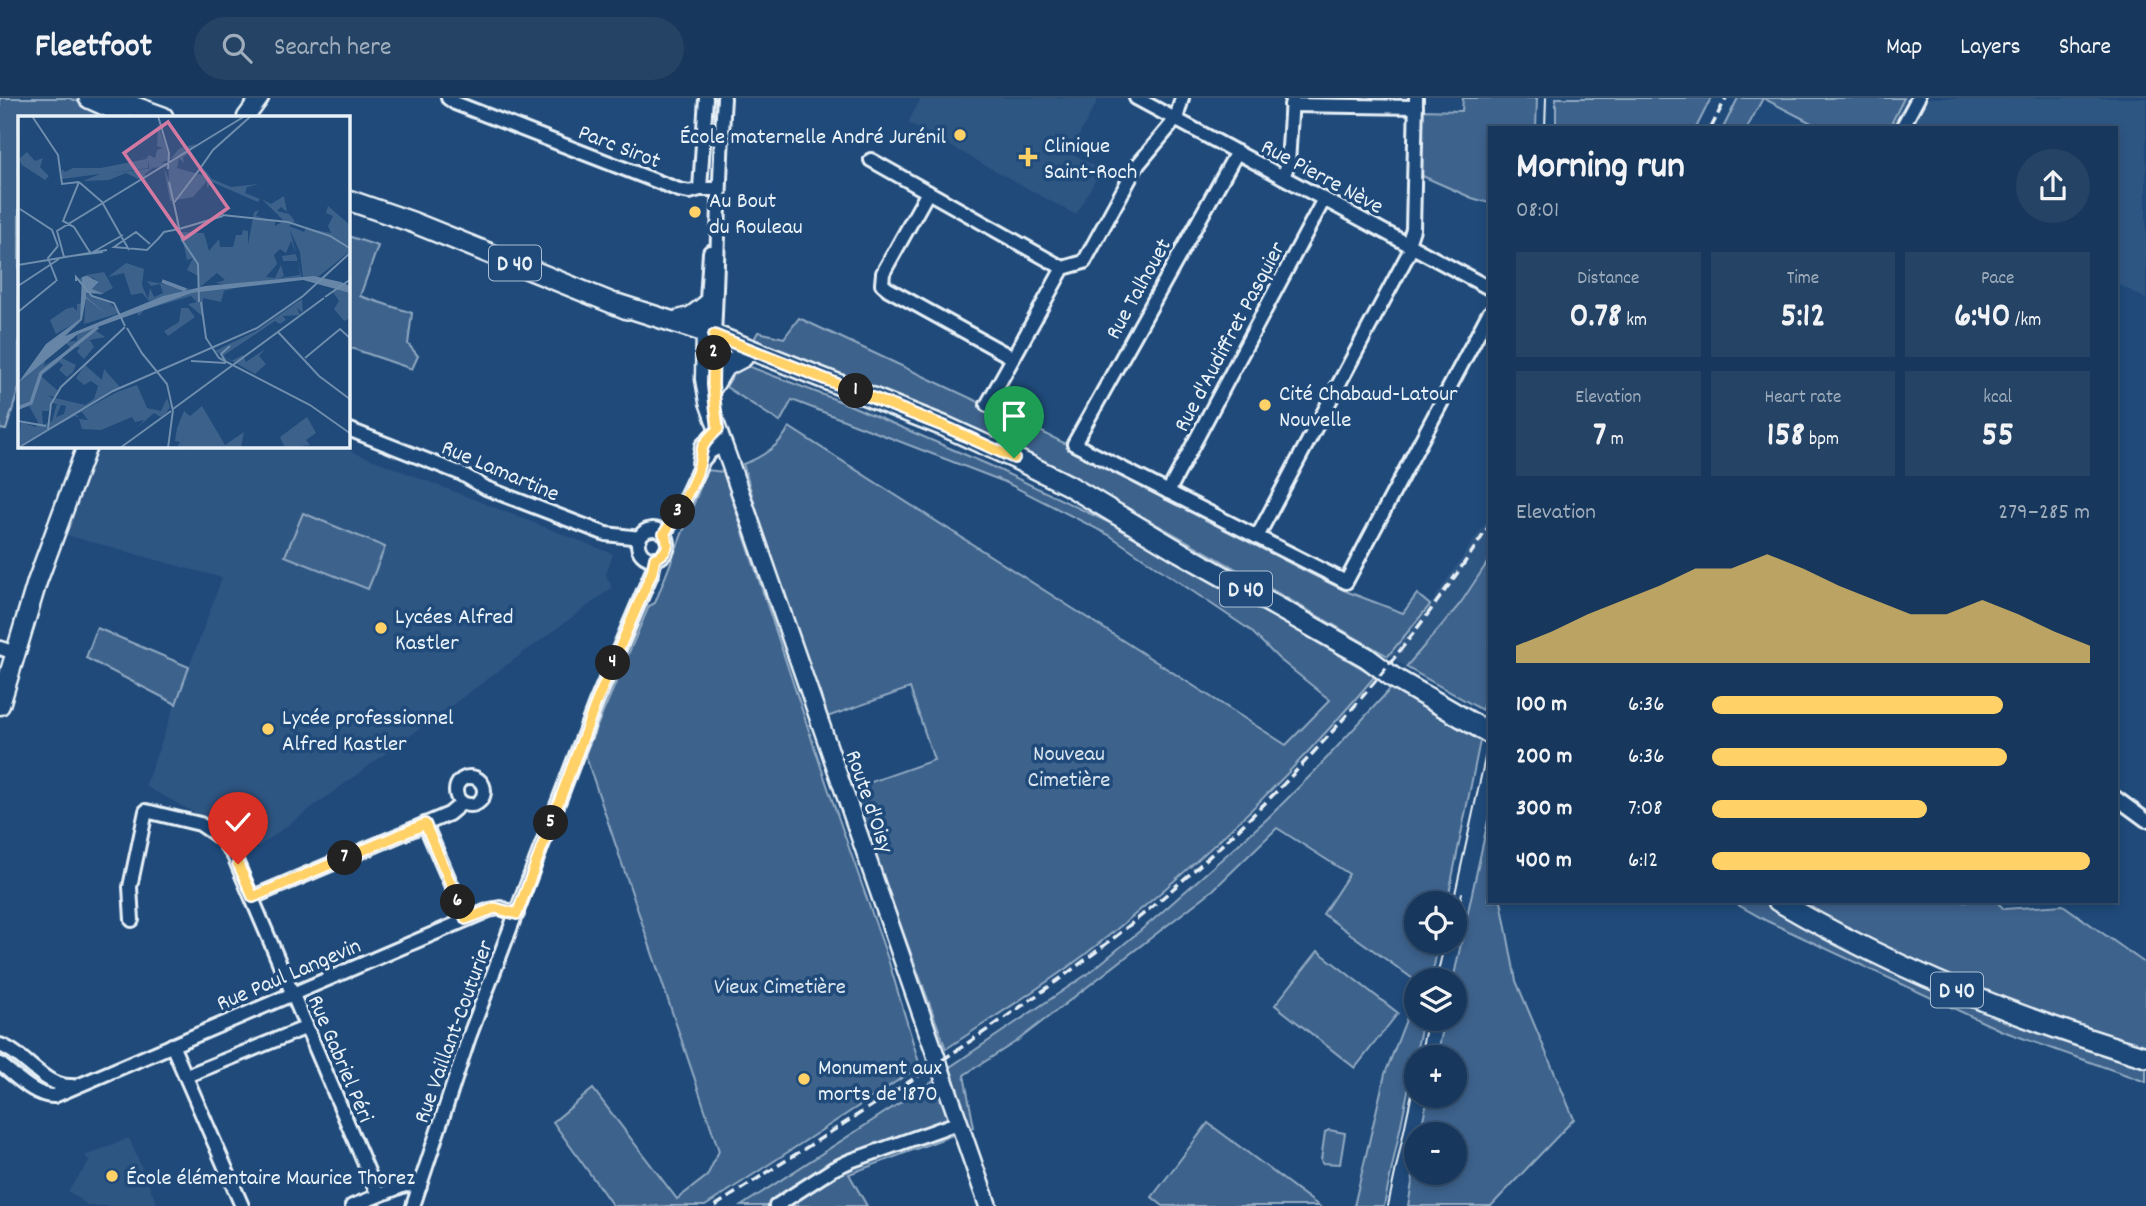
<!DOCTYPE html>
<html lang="en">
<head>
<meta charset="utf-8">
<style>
	:root { --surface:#17385c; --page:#244365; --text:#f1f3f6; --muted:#9eacbb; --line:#365272; --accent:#ffd166 }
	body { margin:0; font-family:Dekko,sans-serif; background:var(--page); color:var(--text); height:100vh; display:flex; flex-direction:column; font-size:26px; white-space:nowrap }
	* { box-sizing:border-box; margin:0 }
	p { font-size:23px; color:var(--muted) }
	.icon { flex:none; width:38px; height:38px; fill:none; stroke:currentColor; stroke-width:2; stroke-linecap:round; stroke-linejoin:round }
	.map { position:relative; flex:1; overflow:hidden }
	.sheet { position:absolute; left:1488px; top:28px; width:630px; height:777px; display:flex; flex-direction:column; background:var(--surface); border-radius:0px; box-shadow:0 4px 10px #0003,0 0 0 2px var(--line) }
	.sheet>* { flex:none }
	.tools { position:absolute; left:1404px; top:793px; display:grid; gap:14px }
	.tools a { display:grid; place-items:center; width:63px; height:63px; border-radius:50%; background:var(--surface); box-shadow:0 4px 10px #0003,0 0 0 2px var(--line); font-size:35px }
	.pin { position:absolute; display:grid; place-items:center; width:60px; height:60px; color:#fff; margin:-72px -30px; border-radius:50% 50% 50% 0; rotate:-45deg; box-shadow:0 0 7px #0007 }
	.pin .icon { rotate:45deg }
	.km { position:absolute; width:35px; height:35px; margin:-18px; border-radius:50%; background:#222; color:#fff; font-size:19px; line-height:35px; text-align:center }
	.round { display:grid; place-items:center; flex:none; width:74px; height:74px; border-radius:37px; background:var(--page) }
	.summary { display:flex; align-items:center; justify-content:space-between; height:119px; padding:0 28px }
	h1 { font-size:38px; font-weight:700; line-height:52px }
	.metrics { display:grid; grid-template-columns:repeat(3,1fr); gap:10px; height:119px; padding:7px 28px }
	.metrics div { display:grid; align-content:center; border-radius:0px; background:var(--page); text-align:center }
	.metrics b { font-size:35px; font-weight:700 }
	.metrics small { font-size:19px; font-weight:400 }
	.metrics p { font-size:19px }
	.chart { height:196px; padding:14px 28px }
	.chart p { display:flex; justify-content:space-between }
	.chart svg { width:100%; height:126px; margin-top:7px; fill:var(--accent); opacity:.7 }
	ul { padding:0 28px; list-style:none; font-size:23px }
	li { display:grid; grid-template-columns:112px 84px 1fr; align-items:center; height:52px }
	li i { height:18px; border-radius:9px; background:var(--accent) }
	header { display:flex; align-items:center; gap:42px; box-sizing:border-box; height:98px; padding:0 35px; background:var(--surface); border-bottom:2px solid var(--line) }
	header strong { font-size:33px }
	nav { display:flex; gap:38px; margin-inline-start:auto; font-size:24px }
	.search { width:490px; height:63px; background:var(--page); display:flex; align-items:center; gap:18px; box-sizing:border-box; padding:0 24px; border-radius:38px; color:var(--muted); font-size:26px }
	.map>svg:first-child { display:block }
	.built { fill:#2e5683 }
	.green { fill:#3c628c; stroke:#92aac2; stroke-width:2 }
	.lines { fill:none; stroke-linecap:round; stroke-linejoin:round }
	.minor-casing { stroke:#e8f1f8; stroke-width:18 }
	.tertiary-casing { stroke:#e8f1f8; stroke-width:21 }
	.secondary-casing { stroke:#e8f1f8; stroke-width:23 }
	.primary-casing { stroke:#e8f1f8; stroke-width:24 }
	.minor { stroke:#1f4a7a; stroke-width:12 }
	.tertiary { stroke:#1f4a7a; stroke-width:16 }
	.secondary { stroke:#1f4a7a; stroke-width:18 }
	.primary { stroke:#1f4a7a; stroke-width:19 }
	.tram { stroke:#e8f1f8; stroke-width:2 }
	.rail { stroke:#e8f1f8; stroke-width:3.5; stroke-dasharray:10 5; stroke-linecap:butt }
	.route-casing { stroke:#fff; stroke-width:14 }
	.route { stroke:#ffd166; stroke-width:9 }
	.poi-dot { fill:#ffd166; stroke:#1f4a7a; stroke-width:2.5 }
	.labels { text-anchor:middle; stroke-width:7; stroke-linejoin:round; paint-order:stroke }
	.shield { fill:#1f4a7a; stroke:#acbfd2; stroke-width:2 }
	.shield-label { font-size:21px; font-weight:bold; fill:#e8f1f8 }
	.poi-label { font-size:23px; fill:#e8f1f8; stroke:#1f4a7a; text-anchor:start }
	.street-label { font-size:23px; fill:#e8f1f8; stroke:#1f4a7a }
	.park-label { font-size:23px; fill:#d7e3ed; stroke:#1f4a7a }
	.inset-river { fill:none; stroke:#6685a7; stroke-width:3.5 }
	.inset-road { fill:none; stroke:#6f8dac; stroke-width:2 }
	.view { fill:#d37aa2; fill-opacity:0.15; stroke:#d37aa2; stroke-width:3.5 }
	.inset-edge { fill:none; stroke:#e8f1f8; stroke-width:3.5 }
</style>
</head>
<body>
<header>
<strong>Fleetfoot</strong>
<div class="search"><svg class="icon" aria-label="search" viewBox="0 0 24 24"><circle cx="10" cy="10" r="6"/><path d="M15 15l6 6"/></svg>Search here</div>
<nav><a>Map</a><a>Layers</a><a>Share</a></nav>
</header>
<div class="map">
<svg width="2146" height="1108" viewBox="0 0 2146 1108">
	<rect width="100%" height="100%" fill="#1f4a7a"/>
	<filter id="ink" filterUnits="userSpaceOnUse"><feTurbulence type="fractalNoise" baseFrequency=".0143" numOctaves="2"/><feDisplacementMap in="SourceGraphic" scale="14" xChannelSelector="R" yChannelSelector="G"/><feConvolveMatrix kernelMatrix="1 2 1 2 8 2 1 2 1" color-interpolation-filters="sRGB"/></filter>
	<g filter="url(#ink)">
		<!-- built -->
		<g class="built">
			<polygon points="921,0 1099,0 1070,54 1101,72 1076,117 908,25"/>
			<polygon points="1904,0 2146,0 2146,201 2116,185 2116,30 1889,30"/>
			<polygon points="100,348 338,348 613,456 606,476 612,490 258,749 145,688 222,480 66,437"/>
			<polygon points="1489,420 1489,462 1460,506 1406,569 1388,558 1430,507"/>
			<polygon points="129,1040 158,1108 89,1108 68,1093 90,1063 85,1058"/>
		</g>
		<!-- green -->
		<g class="green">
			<polygon points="0,0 69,0 119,19 19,19 19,290 6,332 0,331"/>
			<polygon points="1463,0 1537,0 1536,30 1489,30 1489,105 1472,100 1418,76 1419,12 1462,13"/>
			<polygon points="1556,0 1711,0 1696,30 1556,30"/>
			<polygon points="1738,0 1904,0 1889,30 1821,30 1763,0 1747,30 1723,30"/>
			<polygon points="348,138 378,148 360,198 412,215 408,246 418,258 412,271 348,249"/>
			<path d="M799,220L1030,328L1066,346L1087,361L1313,477L1348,494L1403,515L1417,496L1430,507L1388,558C1263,487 1140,413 1012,351C928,310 840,277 753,243L758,234L784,240Z"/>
			<path d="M740,265L847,306L989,367L1116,428L1375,578C1288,682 1190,775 1083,858C1039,891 992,920 946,951L851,691L934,662L910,590L827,619L759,420L743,366C761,360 781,347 789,329L1286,647L1330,602L1279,561L1250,532L1109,437L1005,384L792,302L780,324L726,289Z"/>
			<polygon points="707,372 723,374 828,690 888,861 920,968 705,1108 613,1108 553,1024 593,991 677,1101 707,1078 719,1053 585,656 649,508 655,505"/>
			<polygon points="303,415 385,449 368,491 285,458"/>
			<polygon points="1489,462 1489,582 1482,612 1406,569 1460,506"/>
			<polygon points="97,530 189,569 176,606 86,560"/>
			<polygon points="1393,588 1481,638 1447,805 1416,805 1416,844 1439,844 1431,882 1416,883 1323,816 1349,776 1277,730 1213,792 1017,943 964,977 974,1029 970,1031 950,969 1089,875 1153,822 1268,720 1313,675"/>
			<polygon points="1489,718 1489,803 1501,803 1516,883 1574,1021 1491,1108 1408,1108 1416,1061 1416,1074 1454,1074 1454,1036 1420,1036 1428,998 1454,998 1454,959 1437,959 1445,921 1454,920 1453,882"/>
			<polygon points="1731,803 1996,803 2004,811 2063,807 2146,866 2146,984 2000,932 1767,823"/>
			<polygon points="1318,853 1398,915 1355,970 1275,907"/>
			<polygon points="1416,896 1416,920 1423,921 1384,1108 1354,1108 1385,976"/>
			<polygon points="935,982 956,1036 849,1076 867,1108 741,1108"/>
			<polygon points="1208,1025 1319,1108 1163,1108 1152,1099"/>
			<polygon points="1329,1032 1345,1035 1340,1066 1322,1065 1321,1062 1325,1034"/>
		</g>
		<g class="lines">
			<defs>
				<g id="minor">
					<polyline points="448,0 455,5 679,92 690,94 700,91 718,91"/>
					<polyline points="1136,0 1489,190"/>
					<polyline points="1291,7 1416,9"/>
					<polyline points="1902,30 1918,0"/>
					<polyline points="1237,54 1074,346 1346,484 1489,215"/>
					<polyline points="871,62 1063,170"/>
					<polyline points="1283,79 1288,66 1292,0"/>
					<polyline points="700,91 706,0"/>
					<polyline points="928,94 883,175 882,186 888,191 1013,260"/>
					<polyline points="1408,146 1413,131 1416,0"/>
					<polyline points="705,234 710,154"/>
					<path d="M714,237C718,158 719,79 724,0"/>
					<polyline points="987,307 1063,170 1084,164 1136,69 1176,21 1182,0"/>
					<polyline points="348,331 462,376 486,390 606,436 640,440"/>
					<polyline points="699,365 702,348 718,331"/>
					<polyline points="1168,394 1324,101"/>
					<circle cx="653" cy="446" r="15"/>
					<polyline points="664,436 680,411 703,362 710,354 723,347"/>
					<polyline points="1257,439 1412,149"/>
					<polyline points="0,550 15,555"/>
					<circle cx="470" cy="693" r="14"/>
					<polyline points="2116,700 2146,722"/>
					<polyline points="425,726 466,821"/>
					<polyline points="253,799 449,716 462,705"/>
					<polyline points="132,822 130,789 146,713 200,726 222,741 234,758 378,1097"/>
					<path d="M0,947C26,956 43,989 72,988"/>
					<polyline points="172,947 242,1108"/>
					<path d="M0,966C15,977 35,999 54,998L489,812L500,810L517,816"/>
					<polyline points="186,978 305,930"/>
					<polyline points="352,1108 405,1087 420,1088"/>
					<polyline points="413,1108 469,939 596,605 652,474 655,460"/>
					<polyline points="776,1108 833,1071 850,1063 960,1024"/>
				</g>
				<g id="tertiary">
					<polyline points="246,19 260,0"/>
					<polyline points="705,234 704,281 708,304 731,368 988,1108"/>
				</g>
				<polyline id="secondary" points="0,607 37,484 87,348"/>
				<g id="primary">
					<polyline points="89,0 120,14"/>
					<polyline points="110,0 163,19"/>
					<polyline points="348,102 412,124 627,211"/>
					<polyline points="617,206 714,237 946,329 1014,360 1068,387 1180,454 1366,559 1394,580 1489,635"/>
					<polyline points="677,223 691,219 707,207"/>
					<polyline points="713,287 724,269 743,259"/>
					<path d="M1778,803C1893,870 2018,921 2146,959"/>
				</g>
			</defs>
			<!-- minor casing -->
			<use href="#minor" class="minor-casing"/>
			<!-- tertiary casing -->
			<use href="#tertiary" class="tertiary-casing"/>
			<!-- secondary casing -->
			<use href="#secondary" class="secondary-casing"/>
			<!-- primary casing -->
			<use href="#primary" class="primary-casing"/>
			<!-- minor -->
			<use href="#minor" class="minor"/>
			<!-- tertiary -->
			<use href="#tertiary" class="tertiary"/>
			<!-- secondary -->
			<use href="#secondary" class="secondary"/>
			<!-- primary -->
			<use href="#primary" class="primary"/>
			<!-- tram -->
			<g class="tram">
				<polyline points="1545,30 1546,0"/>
				<polyline points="1453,805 1489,642"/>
				<polyline points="1454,828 1462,795"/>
				<polyline points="1436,882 1445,844"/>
				<polyline points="1420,959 1428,920"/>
				<polyline points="1388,1108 1416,976"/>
			</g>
			<!-- rail -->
			<g class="rail">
				<polyline points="1711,30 1726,0"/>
				<path d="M715,1108C843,1025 975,946 1097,853C1251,734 1383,591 1489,428"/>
			</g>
		</g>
	</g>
	<g class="lines" filter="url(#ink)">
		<defs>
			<path id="route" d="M238,766L253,799L425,726L466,821L495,810L517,816L596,605L652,474L655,460C667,456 671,446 664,436C677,416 688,397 697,375C705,351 695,352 718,331L713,287L714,237L946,329L1014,360"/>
		</defs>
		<!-- route casing -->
		<use href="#route" class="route-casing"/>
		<!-- route -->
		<use href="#route" class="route"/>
	</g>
	<!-- markers -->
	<g class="poi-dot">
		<circle cx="960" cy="37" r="7"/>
		<path d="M1024.5 48.5h7v7h7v7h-7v7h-7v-7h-7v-7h7z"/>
		<circle cx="695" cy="114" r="7"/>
		<circle cx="1265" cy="307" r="7"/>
		<circle cx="381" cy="530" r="7"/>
		<circle cx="268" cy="631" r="7"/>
		<circle cx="804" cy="981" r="7"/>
		<circle cx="112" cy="1078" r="7"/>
	</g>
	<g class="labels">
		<!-- shield labels -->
		<g class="shield">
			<rect x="489" y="147.5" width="52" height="35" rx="5"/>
			<rect x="1220" y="473.5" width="52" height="35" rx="5"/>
			<rect x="1931" y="874.5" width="52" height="35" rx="5"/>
		</g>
		<g class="shield-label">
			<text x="515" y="172">D 40</text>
			<text x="1246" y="498">D 40</text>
			<text x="1957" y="899">D 40</text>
		</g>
		<!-- poi labels -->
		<g class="poi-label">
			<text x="946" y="45" text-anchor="end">École maternelle André Jurénil</text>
			<text x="1044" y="54">Clinique<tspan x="1044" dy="26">Saint-Roch</tspan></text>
			<text x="709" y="109">Au Bout<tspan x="709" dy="26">du Rouleau</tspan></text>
			<text x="1279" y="302">Cité Chabaud-Latour<tspan x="1279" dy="26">Nouvelle</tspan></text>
			<text x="395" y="525">Lycées Alfred<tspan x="395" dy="26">Kastler</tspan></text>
			<text x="282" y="626">Lycée professionnel<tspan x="282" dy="26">Alfred Kastler</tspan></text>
			<text x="818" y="976">Monument aux<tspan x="818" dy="26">morts de 1870</tspan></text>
			<text x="126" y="1086">École élémentaire Maurice Thorez</text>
		</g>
		<!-- street labels -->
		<g class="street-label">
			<text transform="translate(620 47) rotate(21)" y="8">Parc Sirot</text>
			<text transform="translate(1323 77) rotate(28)" y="8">Rue Pierre Nève</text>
			<text transform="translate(1137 190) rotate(-61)" y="8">Rue Talhouet</text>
			<text transform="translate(1228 238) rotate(-62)" y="8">Rue d'Audiffret Pasquier</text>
			<text transform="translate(501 371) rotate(23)" y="8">Rue Lamartine</text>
			<text transform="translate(871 703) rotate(71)" y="8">Route d'Oisy</text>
			<text transform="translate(288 875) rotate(-23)" y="8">Rue Paul Langevin</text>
			<text transform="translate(452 933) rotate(-70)" y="8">Rue Vaillant-Couturier</text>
			<text transform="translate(342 960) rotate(67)" y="8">Rue Gabriel Péri</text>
		</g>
		<!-- park labels -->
		<g class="park-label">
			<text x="1069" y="662">Nouveau<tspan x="1069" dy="26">Cimetière</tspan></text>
			<text x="780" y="895">Vieux Cimetière</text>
		</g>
	</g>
	<!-- overview -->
	<g transform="translate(18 18)">
		<rect width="332" height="332" fill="#1f4a7a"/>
		<path d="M140,8L152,43L162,32L178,28L169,38L180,32L165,41L166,47L161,42L159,52L184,59L187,54L194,63L213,71L241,68L229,71L227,77L242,83L240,86L194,66L189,72V65L175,81L152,85L146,52L151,64L150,46L160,40L143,47H149V51L131,52L130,44V52L88,58L135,52L127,58L126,66L108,57L91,64L65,65L82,58L44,63V53L47,56L55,52H83L128,43L131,39L137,42L139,34L145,32L139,30ZM9,36L17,45L25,42L22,51L31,60L27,64L4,49L1,43ZM266,80L269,96L263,91L259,95L271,98L277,105L271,110L286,116L288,112L313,117L310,110L315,100L308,97L310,90L332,109V135L300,161L285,162L282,136L272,114L284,163L207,168L197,167L207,164L199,157L181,172L180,160L169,154L175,142L169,144L163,116L186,117L191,135L201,123L202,131H215L218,119H224L225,114L230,115V129L236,96L241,94L238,100L257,105V110L266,105L244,83L253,88ZM273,125L278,138L264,140L265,145H279V141L282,159L261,162L266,160L263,149L257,162L248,161L259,148L256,139L262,133L268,137ZM108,147L126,153L124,169L130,183L132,172L136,181L145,177L142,168L133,170L129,165L173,173L131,185L124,177L113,179L106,157L90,161ZM86,156L95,172L82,179L74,173L81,167L74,161L73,171L65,161L64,166L61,163L68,159ZM219,172L206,175L203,186L185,182L184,200L170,188L179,186L173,180L126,194L121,200L119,197L107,201L174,177ZM323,172L332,177V202L326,205L316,193L321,185L315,176ZM68,177L90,185L102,197L66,208ZM284,183L285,197L279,192L282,199L265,200L268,204L262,208L257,205L205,240L213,245L225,239L228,246L247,233L241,240L248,248L237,258L197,235L238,215ZM66,187L62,204L38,218L32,204L48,193L55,191L59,195V188ZM163,192H170L177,201L150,220L146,215L161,206ZM79,210L77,214L87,221L72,224L76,231L66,243L59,236L62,231L53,232L47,226L59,225V218L54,219L59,215ZM48,236L44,242L58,249L55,256L49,261L41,254L45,249L41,246L23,260L40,275L36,281L30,279L35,283L31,295H24L25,309L34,305L39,288L43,289L38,301L46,298L48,290L34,287L37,282L67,289L76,283L80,270L73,265L66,269L58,262L67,249L84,264L86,253L102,271L0,331L3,306L18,311L20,306L11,290L0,294V267L28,242L26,250ZM119,269L129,292L143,295L149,282L152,291L148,297L143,301L136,297L120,311L126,304L117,306L114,301L83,314L64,313L61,303L70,304L64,296L58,298L61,302L57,300L31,314L58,298L99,276ZM184,290L207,329L226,316L223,331L159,332L162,326L157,325L159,312L166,295L172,300ZM289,301L298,317L288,324L292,329L267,332L262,321Z" fill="#3c628c" fill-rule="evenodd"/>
		<path d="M69,160L81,166L74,173L86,178L68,177V181L90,199L68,182L64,204L47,220L145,180L187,170L296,160L323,166L332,170V177L285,164L174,177L60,218L0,267L28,228L62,203L64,161Z" fill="#6685a7"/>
		<path class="inset-river" d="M144,165L168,174M0,292L13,287L23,257L80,211"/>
		<path class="inset-road" d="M14,0L40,39L44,68L61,66M140,0L151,37L150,53M181,54L195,34L233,0M61,66L45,105L56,111L73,138M61,66L84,86L111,134M151,66L160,106M155,88L181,54M2,93L34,114L40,130M204,99L270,106L312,120L333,133M159,103L164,124L180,148L181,186M161,113L205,100M140,123L146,116L161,113M132,128L118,116L96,131L129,134L141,122M75,136L105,119M85,136L46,141L39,115L227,0M30,144L89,134M0,149L30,144M39,165L30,142L40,130M58,165V161L74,180L96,187L107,210M0,170L41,143M307,181L333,163M183,186L188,222L201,242L292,289L333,318M0,196L38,165M109,212L125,239M260,216L301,260L333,284M123,236L149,268L155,295M287,242L322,213L333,223M173,245L208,247M208,246L203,238L212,230M155,293L306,182M0,305L28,310M30,313L33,288L43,271L107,211M0,332L95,275L239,212L285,180L333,136M102,332L153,295M150,332L155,294"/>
		<path class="view" d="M150,6L210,92L166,123L106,37Z"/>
		<rect width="332" height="332" class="inset-edge"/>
	</g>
</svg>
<div class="tools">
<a><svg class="icon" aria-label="locate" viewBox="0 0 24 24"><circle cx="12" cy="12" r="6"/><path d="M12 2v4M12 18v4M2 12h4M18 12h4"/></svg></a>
<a><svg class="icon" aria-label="layers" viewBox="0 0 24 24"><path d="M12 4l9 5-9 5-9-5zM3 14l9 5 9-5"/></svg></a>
<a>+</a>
<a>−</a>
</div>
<div class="pin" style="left:1014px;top:360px;background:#1e9e55"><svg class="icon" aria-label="arrive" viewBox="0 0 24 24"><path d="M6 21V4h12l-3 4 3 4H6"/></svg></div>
<div class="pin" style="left:238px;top:766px;background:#d93025"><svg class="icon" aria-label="check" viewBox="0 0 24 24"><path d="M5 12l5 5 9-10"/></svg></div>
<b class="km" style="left:856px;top:293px">1</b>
<b class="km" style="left:714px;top:255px">2</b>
<b class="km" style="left:678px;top:414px">3</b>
<b class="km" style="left:613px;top:565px">4</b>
<b class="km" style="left:551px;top:725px">5</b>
<b class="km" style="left:458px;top:804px">6</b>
<b class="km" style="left:345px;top:760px">7</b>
<section class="sheet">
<div class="summary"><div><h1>Morning run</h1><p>08:01</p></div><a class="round"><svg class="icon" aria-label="share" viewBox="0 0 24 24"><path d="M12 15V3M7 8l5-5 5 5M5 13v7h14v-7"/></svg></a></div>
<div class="metrics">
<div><p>Distance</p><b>0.78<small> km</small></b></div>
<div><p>Time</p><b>5:12</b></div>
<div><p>Pace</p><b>6:40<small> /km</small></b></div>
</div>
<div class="metrics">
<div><p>Elevation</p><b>7<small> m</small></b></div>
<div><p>Heart rate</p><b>158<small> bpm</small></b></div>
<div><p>kcal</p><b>55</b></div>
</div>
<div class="chart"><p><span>Elevation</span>279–285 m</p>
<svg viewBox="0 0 160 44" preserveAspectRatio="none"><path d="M0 44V38L10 33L20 27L30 22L40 17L50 11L60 11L70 6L80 11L90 17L100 22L110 27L120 27L130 22L140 27L150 33L160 38V44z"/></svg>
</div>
<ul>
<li><b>100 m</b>6:36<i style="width:77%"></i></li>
<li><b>200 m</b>6:36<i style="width:78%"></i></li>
<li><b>300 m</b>7:08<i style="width:57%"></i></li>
<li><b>400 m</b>6:12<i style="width:100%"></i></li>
</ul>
</section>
</div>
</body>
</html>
